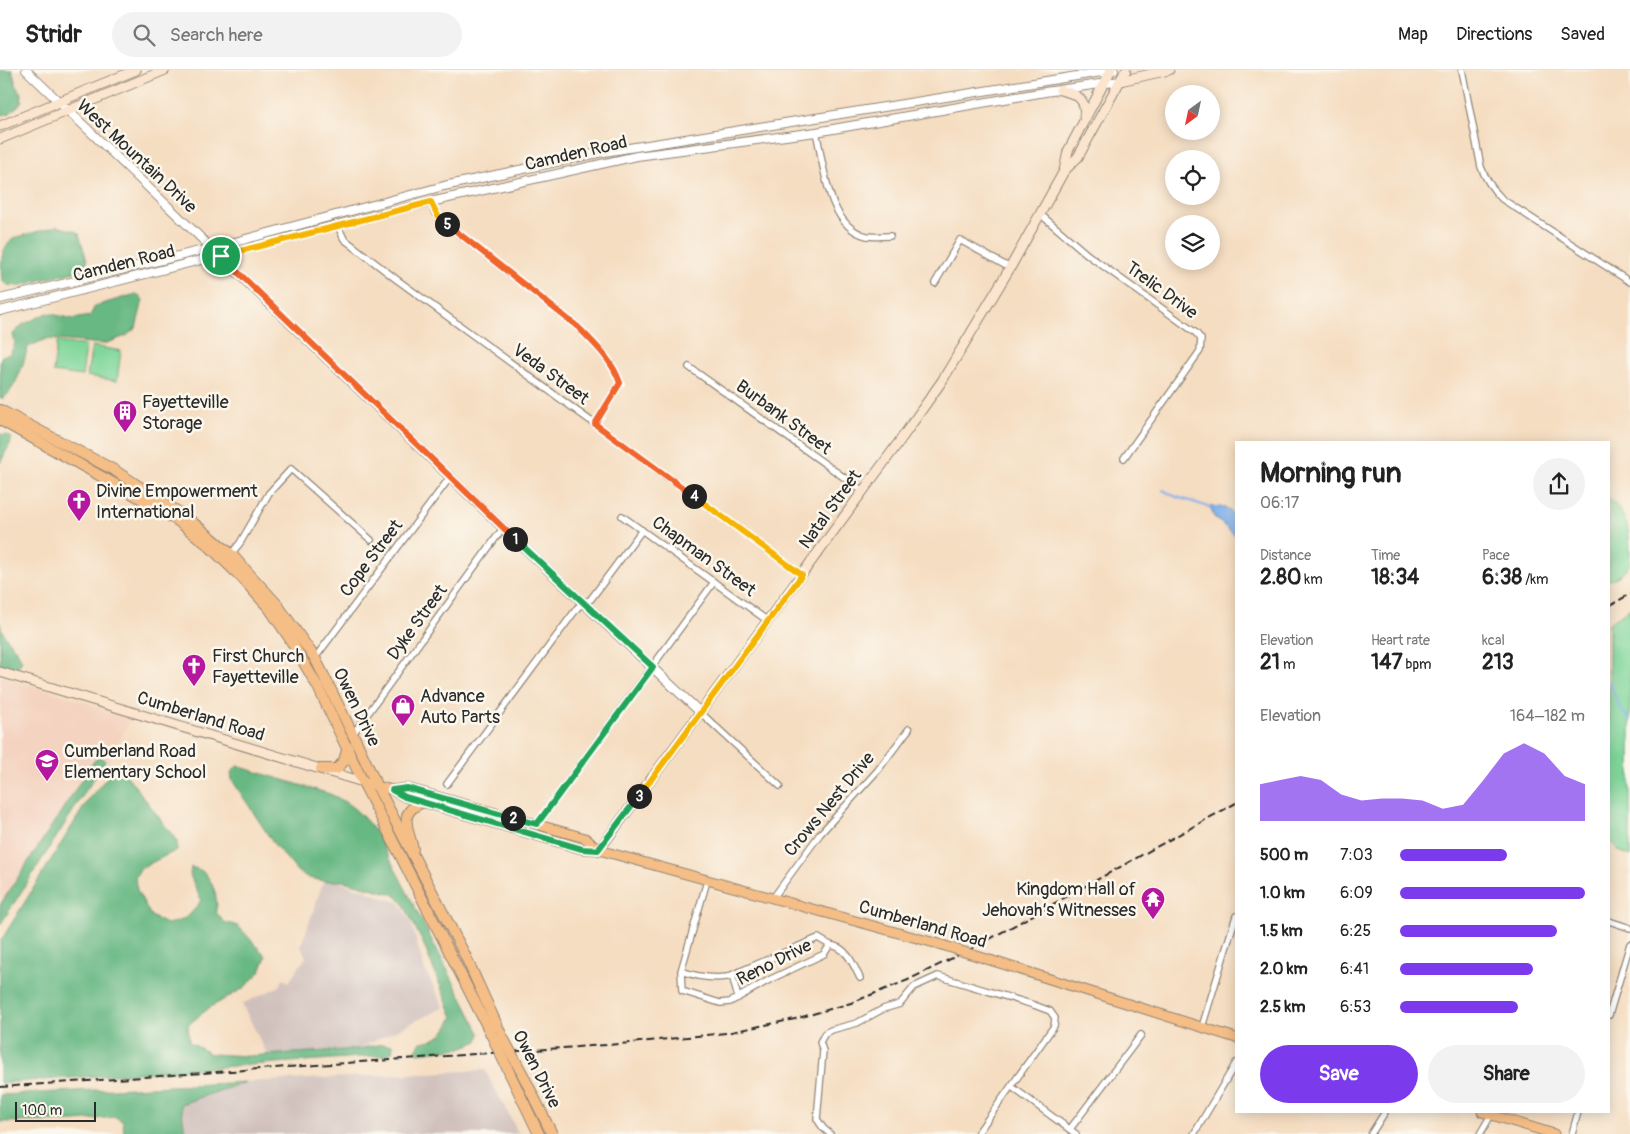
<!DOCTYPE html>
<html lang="en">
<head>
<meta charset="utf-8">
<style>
	:root { --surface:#fff; --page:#f2f2f2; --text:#222; --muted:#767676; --line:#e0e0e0; --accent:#7c3aed }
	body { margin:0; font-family:Pangolin,sans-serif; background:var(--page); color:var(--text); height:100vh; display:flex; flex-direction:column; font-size:19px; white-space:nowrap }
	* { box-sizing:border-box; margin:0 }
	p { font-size:16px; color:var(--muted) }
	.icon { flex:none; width:28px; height:28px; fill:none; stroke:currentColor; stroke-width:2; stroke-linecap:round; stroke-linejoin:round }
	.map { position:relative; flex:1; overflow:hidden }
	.panel { position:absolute; left:1235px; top:371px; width:375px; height:672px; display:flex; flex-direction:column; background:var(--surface); border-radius:0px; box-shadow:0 2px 12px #0003 }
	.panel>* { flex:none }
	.needle { width:32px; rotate:213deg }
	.buttons { position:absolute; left:1165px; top:15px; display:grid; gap:10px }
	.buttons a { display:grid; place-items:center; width:55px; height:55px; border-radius:50%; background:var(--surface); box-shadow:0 2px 12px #0003; font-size:25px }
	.scale { position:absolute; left:15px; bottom:12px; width:81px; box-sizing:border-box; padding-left:5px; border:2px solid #2b2b2b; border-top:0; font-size:14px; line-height:18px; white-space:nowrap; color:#2b2b2b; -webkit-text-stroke:4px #fbf7ec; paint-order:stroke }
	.pin { position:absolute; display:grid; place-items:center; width:42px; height:42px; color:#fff; margin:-21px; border:2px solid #fff; border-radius:50%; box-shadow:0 1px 5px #0007 }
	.km { position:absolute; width:25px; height:25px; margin:-12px; border-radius:50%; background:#222; color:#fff; font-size:14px; line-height:25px; text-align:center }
	.round { display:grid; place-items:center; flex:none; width:52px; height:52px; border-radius:26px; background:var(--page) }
	.summary { display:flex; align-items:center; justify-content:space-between; height:85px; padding:0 25px }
	h1 { font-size:28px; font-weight:800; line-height:38px }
	.metrics { display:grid; grid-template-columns:repeat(3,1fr); gap:8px; height:85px; padding:5px 25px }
	.metrics div { display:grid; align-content:center }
	.metrics b { font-size:21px; font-weight:800 }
	.metrics small { font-size:14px; font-weight:400 }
	.metrics p { font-size:14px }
	.chart { height:140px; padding:10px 25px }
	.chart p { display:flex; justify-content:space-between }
	.chart svg { width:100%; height:90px; margin-top:5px; fill:var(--accent); opacity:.7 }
	.action { display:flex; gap:10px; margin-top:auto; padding:10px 25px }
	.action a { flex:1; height:58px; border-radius:30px; background:var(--accent); color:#fff; font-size:20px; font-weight:800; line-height:58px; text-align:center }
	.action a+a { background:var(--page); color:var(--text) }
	ul { padding:0 25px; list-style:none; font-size:16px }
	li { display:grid; grid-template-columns:80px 60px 1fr; align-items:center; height:38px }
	li i { height:12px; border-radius:6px; background:var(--accent) }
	header { display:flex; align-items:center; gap:30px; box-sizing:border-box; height:70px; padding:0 25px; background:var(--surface); border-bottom:1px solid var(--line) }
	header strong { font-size:24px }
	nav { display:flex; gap:28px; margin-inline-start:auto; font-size:18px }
	.search { width:350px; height:45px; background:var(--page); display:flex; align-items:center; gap:12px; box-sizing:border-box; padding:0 18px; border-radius:28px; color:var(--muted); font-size:19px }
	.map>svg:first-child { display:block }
	.built { fill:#f4d3c0 }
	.industrial { fill:#d0c0bc }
	.green { fill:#80d79b; stroke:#568163 }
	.forest { fill:#68b883; stroke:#4a7257 }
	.water { fill:#80b0eb; stroke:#566e8b }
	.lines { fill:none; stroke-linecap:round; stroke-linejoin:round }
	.stream { stroke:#80b0eb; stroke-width:2 }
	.minor-casing { stroke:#908476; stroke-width:8 }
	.tertiary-casing { stroke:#908476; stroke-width:10 }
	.secondary-casing { stroke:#908476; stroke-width:11 }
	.primary-casing { stroke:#908476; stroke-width:11 }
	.trunk-casing { stroke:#908476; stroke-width:12 }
	.minor { stroke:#fff; stroke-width:5.5 }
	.tertiary { stroke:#fff; stroke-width:8 }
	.secondary { stroke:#fbe5cf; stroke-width:9 }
	.primary { stroke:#f5be86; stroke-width:9 }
	.trunk { stroke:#f5be86; stroke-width:10 }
	.rail { stroke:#2b2b2b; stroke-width:2; stroke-dasharray:8 4; stroke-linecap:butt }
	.primary-bridge-casing { stroke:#908476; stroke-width:11; stroke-linecap:butt }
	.trunk-bridge-casing { stroke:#908476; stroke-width:12; stroke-linecap:butt }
	.primary-bridge { stroke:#f5be86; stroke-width:9 }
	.trunk-bridge { stroke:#f5be86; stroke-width:10 }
	.split-1-casing { stroke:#fff; stroke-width:10 }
	.split-2-casing { stroke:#fff; stroke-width:10 }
	.split-3-casing { stroke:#fff; stroke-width:10 }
	.split-4-casing { stroke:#fff; stroke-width:10 }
	.split-5-casing { stroke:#fff; stroke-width:10 }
	.split-6-casing { stroke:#fff; stroke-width:10 }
	.split-1 { stroke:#f0652b; stroke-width:6 }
	.split-2 { stroke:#22a559; stroke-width:6 }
	.split-3 { stroke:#22a559; stroke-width:6 }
	.split-4 { stroke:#f5b400; stroke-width:6 }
	.split-5 { stroke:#f0652b; stroke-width:6 }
	.split-6 { stroke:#f5b400; stroke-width:6 }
	.labels { text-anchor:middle; stroke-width:5; stroke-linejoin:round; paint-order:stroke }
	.street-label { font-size:18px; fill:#2b2b2b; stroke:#fbf7ec }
	.poi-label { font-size:18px; fill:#2b2b2b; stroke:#fbf7ec; text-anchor:start }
</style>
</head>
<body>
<header>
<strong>Stridr</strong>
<div class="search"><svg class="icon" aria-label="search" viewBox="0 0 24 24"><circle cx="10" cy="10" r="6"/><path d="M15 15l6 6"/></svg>Search here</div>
<nav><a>Map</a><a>Directions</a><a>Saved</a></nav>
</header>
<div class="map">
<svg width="1630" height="1064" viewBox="0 0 1630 1064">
	<rect width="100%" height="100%" fill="#fbf7ec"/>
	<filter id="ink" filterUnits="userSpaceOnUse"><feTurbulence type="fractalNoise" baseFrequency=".02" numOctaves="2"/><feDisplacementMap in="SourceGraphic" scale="10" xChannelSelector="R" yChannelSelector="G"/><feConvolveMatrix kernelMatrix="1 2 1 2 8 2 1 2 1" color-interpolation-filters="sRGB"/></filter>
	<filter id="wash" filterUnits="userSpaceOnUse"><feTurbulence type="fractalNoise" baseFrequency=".0096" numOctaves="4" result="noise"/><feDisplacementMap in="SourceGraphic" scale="20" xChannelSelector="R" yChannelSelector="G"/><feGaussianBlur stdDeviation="1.12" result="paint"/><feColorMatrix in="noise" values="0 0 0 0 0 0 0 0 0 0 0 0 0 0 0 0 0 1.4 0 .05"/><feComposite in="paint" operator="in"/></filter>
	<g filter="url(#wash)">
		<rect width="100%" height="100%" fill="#f5ddc1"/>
		<!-- built -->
		<polygon class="built" points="0,606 131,647 109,692 0,835"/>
		<!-- industrial -->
		<g class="industrial">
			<polygon points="325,807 359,819 360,818 368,820 367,822 400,833 411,853 424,898 444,937 358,979 268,986 242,934 280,916 283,909 289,912 306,887 301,876"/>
			<polygon points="485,1000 519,1064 185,1064 181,1034 246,1012"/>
		</g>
		<!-- green -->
		<g class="green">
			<polygon points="57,272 86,276 82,306 53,302"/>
			<polygon points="92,276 121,281 117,311 87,306"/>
			<path d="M1609,428C1630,449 1630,463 1630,494L1620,505L1609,511Z"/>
			<polygon points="1630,538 1630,786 1619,781 1609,770 1609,553"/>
		</g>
		<!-- forest -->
		<g class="forest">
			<polygon points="0,0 12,0 17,18 22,24 21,33 9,44 0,45"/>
			<path d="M57,156L75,161L79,164L87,190L86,197L82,200L17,216L8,215L2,211C0,194 0,179 14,168Z"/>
			<path d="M136,224L140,226L143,230L136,258L126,266L104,274L46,269L28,277C23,294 18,315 4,328H0V290L2,286L10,284L15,274L13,264L22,255L47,243L73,249L90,246L95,236Z"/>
			<polygon points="0,364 7,365 12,368 10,374 0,393"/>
			<path d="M0,553C2,569 17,576 22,591L16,600L0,595Z"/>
			<polygon points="101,686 105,691 0,855 0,835 94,691"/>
			<path d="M237,696L330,724C352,734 363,745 377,764L480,963L478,971L461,978L418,983L416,980L421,972C441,969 443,965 453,947L423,873L402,831L393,824L343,811H324L309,808L298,802L274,774L232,710L231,702Z"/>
			<path d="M120,702L128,707L177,771V780L141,798L135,807L137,820L151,846L166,854C184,851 191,846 201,830L190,805L191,797C194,798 199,799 202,801C213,809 219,830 216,842L224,852L238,856L266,886L260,902L244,918L209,938L188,955L189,972L211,984L248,986L358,979L382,974L393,975L392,982L387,985L0,1013V872L90,727L110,704Z"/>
			<polygon points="246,1012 181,1034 185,1064 124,1064 123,1051 115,1047 76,1051 0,1052 0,1025"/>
		</g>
		<!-- water -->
		<polygon class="water" points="1210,436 1225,437 1236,446 1236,466 1214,447"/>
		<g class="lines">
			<!-- stream -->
			<g class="stream">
				<polyline points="1163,420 1174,426 1212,438"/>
				<polyline points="1609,611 1620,638 1630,650"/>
			</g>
		</g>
	</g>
	<g filter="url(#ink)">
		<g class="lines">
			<defs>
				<g id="minor">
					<path d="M1462,0L1481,97C1486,110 1492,119 1502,129L1630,212"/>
					<path d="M816,62C824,94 827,157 867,166C874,167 882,166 890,166"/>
					<path d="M431,132L435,143L442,151L578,257C594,273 613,291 620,313L595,354"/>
					<polyline points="1040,144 1088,185 1196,263 1201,269 1200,281 1124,388"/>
					<polyline points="338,156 344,169 396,209 802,505"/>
					<polyline points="935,213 960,170 1010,198"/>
					<polyline points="689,297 863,421"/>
					<polyline points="622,446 768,551"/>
					<polyline points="231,484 240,473 269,423 291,399 371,470"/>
					<polyline points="315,588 451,406"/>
					<polyline points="701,643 780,716"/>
					<polyline points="353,664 503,458"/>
					<polyline points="447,714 578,537 591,529 642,460"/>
					<polyline points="537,754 714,512"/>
					<polyline points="773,828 820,764 878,700 909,659"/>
					<polyline points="1609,851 1630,858"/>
					<path d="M830,875C847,877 853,894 860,908"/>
					<path d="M681,901C697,907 710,909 727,907L818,868L830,875L824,884L771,909L730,932L720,933L682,921L681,901L707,811"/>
					<polyline points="732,905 738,928"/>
					<polyline points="1609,945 1630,874"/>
					<polyline points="1202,957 1236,846"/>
					<polyline points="1012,1017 1076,1064"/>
					<polyline points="1070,1059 1141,965"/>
					<polyline points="830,1064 823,1058 817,1049 823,981 820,972 825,963 831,960 857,953 883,939 900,934 914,917 938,906 1034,935 1050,941 1055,948 1054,956 977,1064"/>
					<polyline points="1194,1064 1236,993"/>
					<polyline points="1371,1064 1385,1042"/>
					<polyline points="1480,1064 1491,1045"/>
					<polyline points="1572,1064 1578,1042"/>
				</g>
				<g id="tertiary">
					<polyline points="26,0 503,458 701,643"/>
					<polyline points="0,229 220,176 444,116 598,83 1114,0"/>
					<polyline points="0,241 417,135 637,86 816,62 1045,22 1120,11"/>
				</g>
				<g id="secondary">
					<polyline points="1120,11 1169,0"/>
					<path d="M1060,20C1076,24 1087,28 1084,47"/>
					<polyline points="0,56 136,0"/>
					<polyline points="0,69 165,0"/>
					<polyline points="1064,101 1078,87 1126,0"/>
					<polyline points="0,602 363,712"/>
					<polyline points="599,780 899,372 942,311 1010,198 1064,101 1068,81 1111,0"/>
				</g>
				<g id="primary">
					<polyline points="363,712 392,720 405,727 582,779 599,780 942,875"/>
					<polyline points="392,720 407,718 585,768 599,780"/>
					<polyline points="993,891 1236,968"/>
					<polyline points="1482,1042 1554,1064"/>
				</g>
				<g id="trunk">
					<polyline points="0,340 114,400 186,447 231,484 276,533 315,588 356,671 377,716 465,885 501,964"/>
					<polyline points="0,350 140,428 178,451 207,474 242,508 269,538 290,569 318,617 363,712 491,964"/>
					<polyline points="321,699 337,699 344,691 348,677"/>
					<path d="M413,779C408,758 397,741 424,732"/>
					<polyline points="522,1003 552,1064"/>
					<polyline points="510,1004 539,1064"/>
				</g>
			</defs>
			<!-- minor casing -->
			<use href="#minor" class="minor-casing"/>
			<!-- tertiary casing -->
			<use href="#tertiary" class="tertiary-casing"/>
			<!-- secondary casing -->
			<use href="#secondary" class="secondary-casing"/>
			<!-- primary casing -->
			<use href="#primary" class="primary-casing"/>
			<!-- trunk casing -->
			<use href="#trunk" class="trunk-casing"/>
			<!-- minor -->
			<use href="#minor" class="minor"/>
			<!-- tertiary -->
			<use href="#tertiary" class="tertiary"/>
			<!-- secondary -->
			<use href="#secondary" class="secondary"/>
			<!-- primary -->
			<use href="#primary" class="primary"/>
			<!-- trunk -->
			<use href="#trunk" class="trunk"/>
			<!-- rail -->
			<g class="rail">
				<polyline points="1609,536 1630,524"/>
				<polyline points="0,1017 620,974 726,963 795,949 851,933 908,910 977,876 1236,733"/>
			</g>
			<defs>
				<polyline id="primary-bridge" points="942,875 993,891"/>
				<g id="trunk-bridge">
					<polyline points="491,964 510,1004"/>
					<polyline points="501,964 522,1003"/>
				</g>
			</defs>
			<!-- primary-bridge casing -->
			<use href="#primary-bridge" class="primary-bridge-casing"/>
			<!-- trunk-bridge casing -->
			<use href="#trunk-bridge" class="trunk-bridge-casing"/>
			<!-- primary-bridge -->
			<use href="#primary-bridge" class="primary-bridge"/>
			<!-- trunk-bridge -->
			<use href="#trunk-bridge" class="trunk-bridge"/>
		</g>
	</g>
	<g class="lines" filter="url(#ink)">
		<defs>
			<polyline id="split-1" points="221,186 515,469"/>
			<polyline id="split-2" points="513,748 537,754 653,597 515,469"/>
			<polyline id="split-3" points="513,748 407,718 392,720 405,727 582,779 598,780 639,726"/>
			<polyline id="split-4" points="639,726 802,505 694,426"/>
			<path id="split-5" d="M447,154L578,257C594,273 613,291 620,313L595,354L694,426"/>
			<polyline id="split-6" points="221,186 431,132 438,146 447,154"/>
		</defs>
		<!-- split-1 casing -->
		<use href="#split-1" class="split-1-casing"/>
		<!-- split-2 casing -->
		<use href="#split-2" class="split-2-casing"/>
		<!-- split-3 casing -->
		<use href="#split-3" class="split-3-casing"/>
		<!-- split-4 casing -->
		<use href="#split-4" class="split-4-casing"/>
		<!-- split-5 casing -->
		<use href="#split-5" class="split-5-casing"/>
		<!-- split-6 casing -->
		<use href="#split-6" class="split-6-casing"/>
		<!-- split-1 -->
		<use href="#split-1" class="split-1"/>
		<!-- split-2 -->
		<use href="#split-2" class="split-2"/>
		<!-- split-3 -->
		<use href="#split-3" class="split-3"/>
		<!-- split-4 -->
		<use href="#split-4" class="split-4"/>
		<!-- split-5 -->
		<use href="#split-5" class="split-5"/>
		<!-- split-6 -->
		<use href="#split-6" class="split-6"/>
	</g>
	<!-- icons -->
	<defs>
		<symbol id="building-pin" viewBox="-11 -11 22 30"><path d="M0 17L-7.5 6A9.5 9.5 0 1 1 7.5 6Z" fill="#b5179e" stroke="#fbf7ec"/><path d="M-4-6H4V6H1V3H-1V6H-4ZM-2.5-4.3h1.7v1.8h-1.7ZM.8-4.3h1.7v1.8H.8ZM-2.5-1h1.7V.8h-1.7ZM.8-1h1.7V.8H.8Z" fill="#fff"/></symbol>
		<symbol id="church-pin" viewBox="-11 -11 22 30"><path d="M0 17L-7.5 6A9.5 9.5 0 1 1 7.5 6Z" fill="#b5179e" stroke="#fbf7ec"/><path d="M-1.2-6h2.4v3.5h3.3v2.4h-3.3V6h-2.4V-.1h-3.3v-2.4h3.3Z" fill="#fff"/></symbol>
		<symbol id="shop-pin" viewBox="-11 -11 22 30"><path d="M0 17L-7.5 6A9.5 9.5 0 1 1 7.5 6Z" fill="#b5179e" stroke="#fbf7ec"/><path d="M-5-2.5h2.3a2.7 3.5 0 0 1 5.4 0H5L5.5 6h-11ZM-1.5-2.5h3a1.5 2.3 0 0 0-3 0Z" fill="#fff"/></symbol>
		<symbol id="school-pin" viewBox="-11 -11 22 30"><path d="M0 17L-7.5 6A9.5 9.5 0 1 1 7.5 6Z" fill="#b5179e" stroke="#fbf7ec"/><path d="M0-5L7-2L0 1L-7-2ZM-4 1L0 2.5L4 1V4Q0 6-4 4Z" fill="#fff"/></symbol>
		<symbol id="temple-pin" viewBox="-11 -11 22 30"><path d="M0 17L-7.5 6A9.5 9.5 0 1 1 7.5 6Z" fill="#b5179e" stroke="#fbf7ec"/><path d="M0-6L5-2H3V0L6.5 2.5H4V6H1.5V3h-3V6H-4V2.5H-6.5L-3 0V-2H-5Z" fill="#fff"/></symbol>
	</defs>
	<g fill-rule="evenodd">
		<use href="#building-pin" x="111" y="328" width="28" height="38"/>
		<use href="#church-pin" x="65" y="417" width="28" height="38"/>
		<use href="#church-pin" x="180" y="582" width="28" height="38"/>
		<use href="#shop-pin" x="389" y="622" width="28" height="38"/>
		<use href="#school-pin" x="33" y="677" width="28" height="38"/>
		<use href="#temple-pin" x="1139" y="815" width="28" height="38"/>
	</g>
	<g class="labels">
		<!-- street labels -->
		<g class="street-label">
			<text transform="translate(576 83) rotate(-13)" y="6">Camden Road</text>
			<text transform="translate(137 86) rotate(43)" y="6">West Mountain Drive</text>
			<text transform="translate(124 193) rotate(-14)" y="6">Camden Road</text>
			<text transform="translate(1162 220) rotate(36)" y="6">Trelic Drive</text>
			<text transform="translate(551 304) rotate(36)" y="6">Veda Street</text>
			<text transform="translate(784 347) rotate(36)" y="6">Burbank Street</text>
			<text transform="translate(830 439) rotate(-54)" y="6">Natal Street</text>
			<text transform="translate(704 486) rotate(36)" y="6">Chapman Street</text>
			<text transform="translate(371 488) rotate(-53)" y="6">Cope Street</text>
			<text transform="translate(417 552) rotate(-54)" y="6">Dyke Street</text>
			<text transform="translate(357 637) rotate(64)" y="6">Owen Drive</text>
			<text transform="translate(201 646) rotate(17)" y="6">Cumberland Road</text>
			<text transform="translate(829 734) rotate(-50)" y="6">Crows Nest Drive</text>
			<text transform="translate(923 854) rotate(16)" y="6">Cumberland Road</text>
			<text transform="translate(774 892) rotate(-27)" y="6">Reno Drive</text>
			<text transform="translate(537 999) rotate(63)" y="6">Owen Drive</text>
		</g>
		<!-- poi labels -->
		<g class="poi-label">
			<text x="142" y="338">Fayetteville<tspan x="142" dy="21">Storage</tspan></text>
			<text x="96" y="427">Divine Empowerment<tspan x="96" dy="21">International</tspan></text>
			<text x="212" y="592">First Church<tspan x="212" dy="21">Fayetteville</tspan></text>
			<text x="420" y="632">Advance<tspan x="420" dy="21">Auto Parts</tspan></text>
			<text x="64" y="687">Cumberland Road<tspan x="64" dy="21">Elementary School</tspan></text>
			<text x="1136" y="825" text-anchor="end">Kingdom Hall of<tspan x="1136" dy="21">Jehovah’s Witnesses</tspan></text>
		</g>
	</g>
</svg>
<div class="buttons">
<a><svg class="needle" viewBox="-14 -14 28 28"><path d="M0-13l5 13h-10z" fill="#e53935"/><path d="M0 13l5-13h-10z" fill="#767676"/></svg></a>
<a><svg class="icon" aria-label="locate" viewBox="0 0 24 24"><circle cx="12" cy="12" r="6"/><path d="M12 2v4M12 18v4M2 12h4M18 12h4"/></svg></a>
<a><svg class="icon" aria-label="layers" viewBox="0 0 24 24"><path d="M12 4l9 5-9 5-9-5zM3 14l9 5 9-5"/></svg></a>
</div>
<div class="scale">100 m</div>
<div class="pin" style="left:221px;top:186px;background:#1e9e55"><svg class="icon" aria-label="arrive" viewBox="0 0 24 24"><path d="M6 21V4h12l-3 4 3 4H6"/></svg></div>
<b class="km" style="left:515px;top:469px">1</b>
<b class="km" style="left:513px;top:748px">2</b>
<b class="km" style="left:639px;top:726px">3</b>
<b class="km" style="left:694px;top:426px">4</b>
<b class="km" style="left:447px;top:154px">5</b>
<section class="panel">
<div class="summary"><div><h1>Morning run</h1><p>06:17</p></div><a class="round"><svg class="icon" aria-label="share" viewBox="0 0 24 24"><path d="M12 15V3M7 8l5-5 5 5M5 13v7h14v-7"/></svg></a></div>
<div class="metrics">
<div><p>Distance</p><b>2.80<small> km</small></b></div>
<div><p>Time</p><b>18:34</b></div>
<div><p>Pace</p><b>6:38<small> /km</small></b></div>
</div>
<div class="metrics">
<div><p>Elevation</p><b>21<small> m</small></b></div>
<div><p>Heart rate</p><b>147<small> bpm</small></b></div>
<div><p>kcal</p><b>213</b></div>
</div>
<div class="chart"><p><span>Elevation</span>164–182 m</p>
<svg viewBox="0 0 160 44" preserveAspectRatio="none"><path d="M0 44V26L10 24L20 22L30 24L40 31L50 34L60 33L70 33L80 34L90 38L100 36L110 24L120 11L130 6L140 11L150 22L160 26V44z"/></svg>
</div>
<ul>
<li><b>500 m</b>7:03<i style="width:58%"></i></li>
<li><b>1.0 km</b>6:09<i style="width:100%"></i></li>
<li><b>1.5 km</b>6:25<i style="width:85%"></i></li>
<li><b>2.0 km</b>6:41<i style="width:72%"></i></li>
<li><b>2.5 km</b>6:53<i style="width:64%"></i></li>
</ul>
<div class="action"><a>Save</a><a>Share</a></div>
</section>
</div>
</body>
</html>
